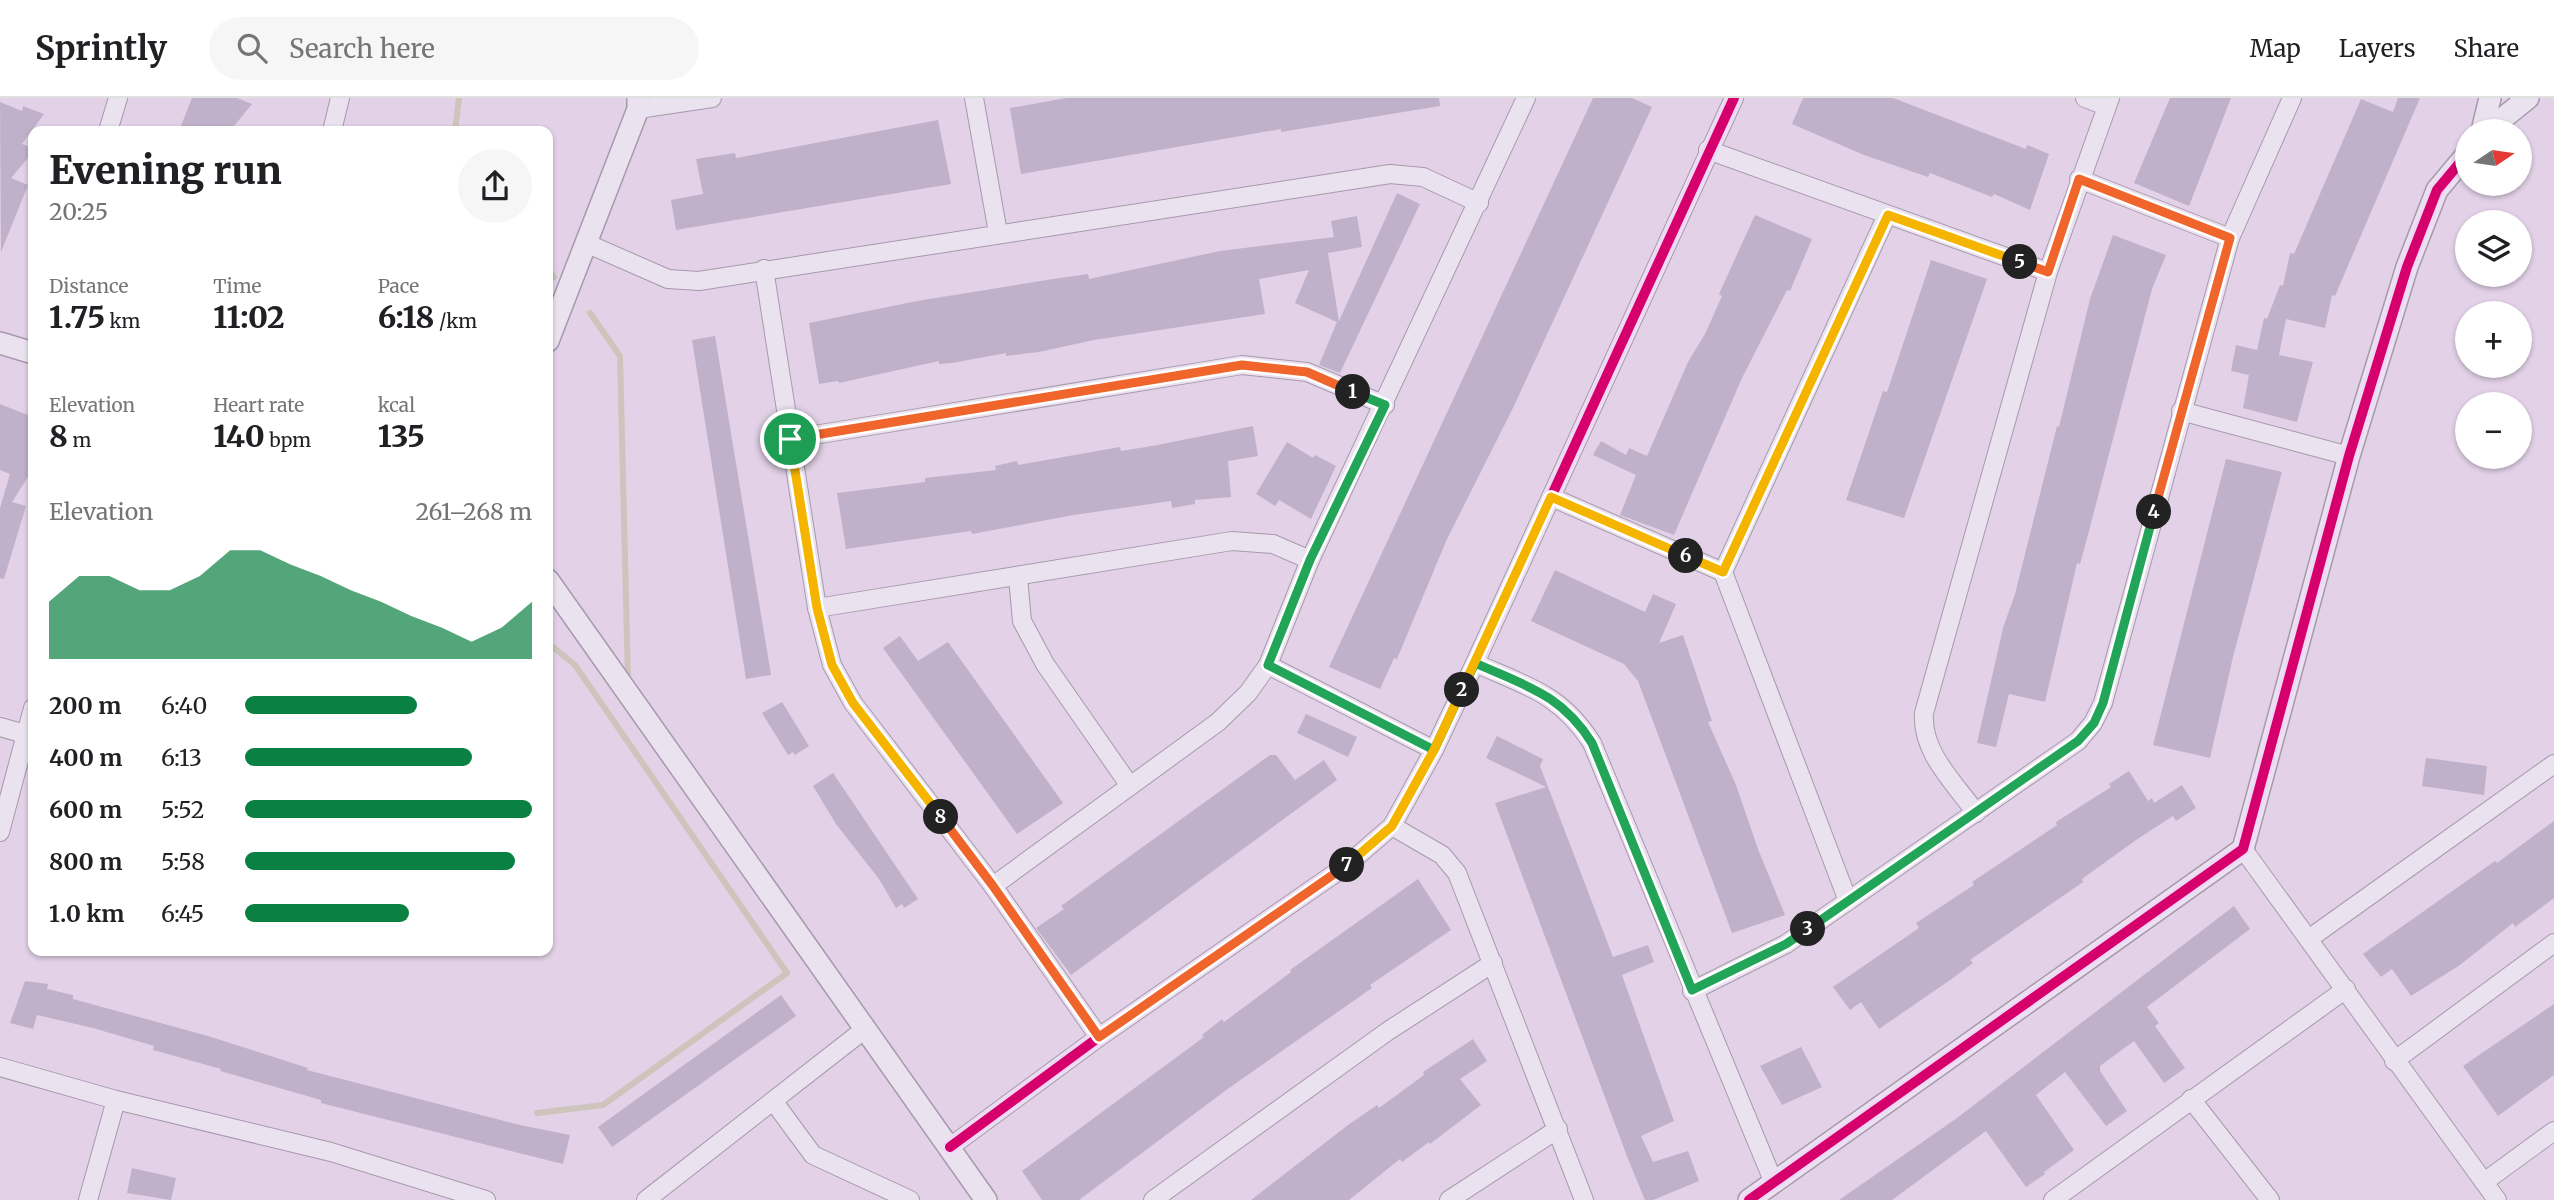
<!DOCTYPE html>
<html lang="en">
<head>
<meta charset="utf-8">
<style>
	:root { --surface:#fff; --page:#f6f6f6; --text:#202124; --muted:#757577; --line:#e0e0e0; --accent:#0b8043 }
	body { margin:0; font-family:Merriweather,serif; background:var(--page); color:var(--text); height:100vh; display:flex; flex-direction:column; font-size:26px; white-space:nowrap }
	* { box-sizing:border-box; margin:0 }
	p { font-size:23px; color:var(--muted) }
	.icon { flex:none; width:38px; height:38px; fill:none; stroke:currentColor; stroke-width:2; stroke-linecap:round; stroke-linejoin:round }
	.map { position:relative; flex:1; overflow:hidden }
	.sheet { position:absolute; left:28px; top:28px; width:525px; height:830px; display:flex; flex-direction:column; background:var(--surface); border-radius:14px; box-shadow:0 2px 5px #0004 }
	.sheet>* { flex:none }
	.needle { width:46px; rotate:77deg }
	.buttons { position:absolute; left:2455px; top:21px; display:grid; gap:14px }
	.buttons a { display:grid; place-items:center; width:77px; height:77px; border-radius:50%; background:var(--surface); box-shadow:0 2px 5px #0004; font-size:35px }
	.pin { position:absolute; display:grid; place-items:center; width:60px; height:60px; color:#fff; margin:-30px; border:4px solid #fff; border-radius:50%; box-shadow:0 2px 7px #0007 }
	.km { position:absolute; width:35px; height:35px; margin:-18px; border-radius:50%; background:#222; color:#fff; font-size:19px; line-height:35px; text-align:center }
	.round { display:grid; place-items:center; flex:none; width:74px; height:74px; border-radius:37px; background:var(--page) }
	.headline { display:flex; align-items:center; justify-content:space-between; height:119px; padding:0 21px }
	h1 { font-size:38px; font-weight:800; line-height:52px }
	.stats { display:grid; grid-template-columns:repeat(3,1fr); gap:10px; height:119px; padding:7px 21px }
	.stats div { display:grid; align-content:center }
	.stats b { font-size:30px; font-weight:800 }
	.stats small { font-size:19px; font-weight:400 }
	.stats p { font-size:19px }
	.chart { height:196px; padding:14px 21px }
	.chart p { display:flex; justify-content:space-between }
	.chart svg { width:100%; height:126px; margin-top:7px; fill:var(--accent); opacity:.7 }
	ul { padding:0 21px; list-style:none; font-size:23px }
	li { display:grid; grid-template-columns:112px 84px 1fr; align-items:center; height:52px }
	li i { height:18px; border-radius:9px; background:var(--accent) }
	header { display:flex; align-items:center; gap:42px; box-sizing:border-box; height:98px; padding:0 35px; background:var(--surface); border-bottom:2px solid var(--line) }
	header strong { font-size:33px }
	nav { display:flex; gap:38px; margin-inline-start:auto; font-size:24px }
	.search { width:490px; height:63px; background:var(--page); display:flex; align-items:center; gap:18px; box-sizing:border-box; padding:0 24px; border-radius:38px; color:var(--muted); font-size:26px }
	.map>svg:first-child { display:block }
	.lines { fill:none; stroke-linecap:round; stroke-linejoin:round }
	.stream { stroke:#cdc4bb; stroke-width:6 }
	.building { fill:#c0b1cb }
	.minor-casing { stroke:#a799ad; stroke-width:20 }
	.tertiary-casing { stroke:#a799ad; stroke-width:24 }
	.minor { stroke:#ebe2ef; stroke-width:18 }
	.tertiary { stroke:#ebe2ef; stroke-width:21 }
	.cycleway-casing { stroke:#f0d7f7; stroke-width:15 }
	.cycleway { stroke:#d6006c; stroke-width:10 }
	.split-1-casing { stroke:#fff; stroke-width:14 }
	.split-2-casing { stroke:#fff; stroke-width:14 }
	.split-3-casing { stroke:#fff; stroke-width:14 }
	.split-4-casing { stroke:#fff; stroke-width:14 }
	.split-5-casing { stroke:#fff; stroke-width:14 }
	.split-6-casing { stroke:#fff; stroke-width:14 }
	.split-7-casing { stroke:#fff; stroke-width:14 }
	.split-8-casing { stroke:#fff; stroke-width:14 }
	.split-9-casing { stroke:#fff; stroke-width:14 }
	.split-1 { stroke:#f0652b; stroke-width:9 }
	.split-2 { stroke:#22a559; stroke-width:9 }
	.split-3 { stroke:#22a559; stroke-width:9 }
	.split-4 { stroke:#22a559; stroke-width:9 }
	.split-5 { stroke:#f0652b; stroke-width:9 }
	.split-6 { stroke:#f5b400; stroke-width:9 }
	.split-7 { stroke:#f5b400; stroke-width:9 }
	.split-8 { stroke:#f0652b; stroke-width:9 }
	.split-9 { stroke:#f5b400; stroke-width:9 }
</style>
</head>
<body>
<header>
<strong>Sprintly</strong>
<div class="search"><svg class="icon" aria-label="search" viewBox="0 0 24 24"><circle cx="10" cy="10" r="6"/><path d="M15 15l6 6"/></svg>Search here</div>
<nav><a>Map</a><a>Layers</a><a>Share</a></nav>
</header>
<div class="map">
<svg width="2554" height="1102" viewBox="0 0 2554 1102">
	<rect width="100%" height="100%" fill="#e2d1e7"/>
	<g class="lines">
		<!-- stream -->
		<g class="stream">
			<polyline points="455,33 459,0"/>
			<polyline points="548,171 554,179"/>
			<polyline points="590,215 620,258 628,583"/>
			<polyline points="537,1015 603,1007 787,875 575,567 548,545"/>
		</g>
	</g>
	<!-- building -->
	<g class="building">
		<polygon points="192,0 237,0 252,6 230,33 179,33"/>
		<polygon points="1067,0 1439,0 1440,8 1281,34 1281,31 1021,76 1010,10"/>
		<polygon points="1593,0 1632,0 1652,9 1513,310 1447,441 1397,561 1394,560 1380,591 1329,569"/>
		<polygon points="1803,0 1893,0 2026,51 2027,47 2049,56 2030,112 1994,96 1992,99 1930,75 1928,79 1864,57 1792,26"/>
		<polygon points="2170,0 2231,0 2189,108 2134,85"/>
		<polygon points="2398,0 2420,0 2335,198 2332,197 2325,230 2286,221 2279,257 2313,264 2297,324 2243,310 2249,277 2231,273 2236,247 2257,252 2264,220 2267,221 2280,187 2283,188 2290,155 2294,156 2361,1 2393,14"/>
		<polygon points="0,4 22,13 23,8 44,16 22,46 33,50 33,54 11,80 28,87 1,154"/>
		<polygon points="938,22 951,86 676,132 671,102 703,96 696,61 735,55 736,60"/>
		<polygon points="1397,95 1420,106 1340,275 1319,267 1337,224 1295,205 1309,172 1259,181 1265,216 1094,242 1039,254 1006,258 1006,255 952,265 939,266 939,263 839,285 838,283 819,286 809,225 917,203 1053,181 1088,176 1089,181 1220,153 1334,139 1331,123 1357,118 1362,149 1328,155 1339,223"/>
		<polygon points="1755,117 1812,141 1790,193 1787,192 1742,280 1674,437 1620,417 1636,377 1593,357 1601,343 1626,357 1629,350 1647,358 1688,264 1705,236 1722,198 1719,196"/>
		<polygon points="2113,137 2166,157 2152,191 2089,433 2080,466 2077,465 2045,604 2009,596 1996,649 1977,645 2003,530 2015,496 2057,328 2059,329 2090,201"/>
		<polygon points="1931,162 1987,181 1904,420 1846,402 1883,293 1887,294"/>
		<polygon points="715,238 771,577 746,581 692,242"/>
		<polygon points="0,306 33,319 33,371 12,404 26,408 4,481 0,480 0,410 10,376 0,372"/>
		<polygon points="1253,328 1258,358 1228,363 1231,399 1195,402 1195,406 1172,410 1171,403 1074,417 972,436 971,433 846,451 837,395 925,384 925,380 996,372 995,368 1017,363 1018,367 1120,349 1121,353 1152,348"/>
		<polygon points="1287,344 1313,360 1315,357 1336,368 1311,421 1279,402 1275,408 1256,396"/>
		<polygon points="2226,361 2282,374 2233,559 2210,660 2153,647"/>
		<polygon points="1555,472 1645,514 1653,496 1676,506 1659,545 1683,537 1712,623 1708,624 1736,687 1758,751 1785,817 1732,835 1638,583 1624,566 1531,523"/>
		<polygon points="900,538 918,563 948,544 1063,705 1017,736 883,550"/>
		<polygon points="782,604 809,648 795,657 793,654 788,657 762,615"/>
		<polygon points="1306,616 1357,639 1348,659 1297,635"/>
		<polygon points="1497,638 1543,661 1540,668 1613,859 1648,847 1654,864 1622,877 1674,1023 1641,1038 1653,1064 1688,1053 1699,1083 1653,1102 1645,1102 1628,1061 1495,705 1546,689 1486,660"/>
		<polygon points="1270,657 1276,657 1295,682 1324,662 1337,682 1071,877 1036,830 1064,811 1061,808"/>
		<polygon points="2426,660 2487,668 2484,697 2422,688"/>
		<polygon points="2129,673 2148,703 2152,700 2154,705 2182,687 2196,710 2176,723 2173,718 2136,742 2082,781 2083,784 1970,862 1973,865 1953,880 1879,931 1861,904 1850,912 1833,889 1919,830 1916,825 1974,787 1972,784 2057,727 2056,724 2111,689 2109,686"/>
		<polygon points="833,675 918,801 904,810 902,806 896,810 879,781 836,726 813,688"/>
		<polygon points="2554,723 2554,800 2515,829 2513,825 2460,867 2411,898 2392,871 2381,879 2363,856 2495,763 2497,765"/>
		<polygon points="1418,781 1451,832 1370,887 1372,890 1229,990 1079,1102 1042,1102 1022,1073 1204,939 1202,937 1222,921 1224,924 1291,874 1290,872"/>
		<polygon points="2234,808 2250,831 2147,909 2159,925 2155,928 2185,970 2164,985 2134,943 2100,968 2100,973 2127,1013 2106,1028 2065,974 2036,997 2074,1052 2044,1074 2045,1076 2026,1089 1986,1033 1892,1102 1839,1102 1957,1020"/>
		<polygon points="25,883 48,886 47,891 73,897 73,901 208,938 308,970 307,972 520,1027 570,1037 563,1066 321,1005 321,1002 220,973 221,971 153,952 154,948 93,930 37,917 33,931 10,925"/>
		<polygon points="781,897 796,918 612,1049 598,1029"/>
		<polygon points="2554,906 2554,977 2498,1018 2463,968"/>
		<polygon points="1473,941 1487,963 1460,981 1481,1007 1430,1046 1429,1044 1402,1064 1400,1061 1349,1102 1251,1102 1348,1027 1377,1007 1379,1010 1424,977 1423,974"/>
		<polygon points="1801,949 1822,989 1782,1007 1760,968"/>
		<polygon points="132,1070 176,1080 171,1102 127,1095"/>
	</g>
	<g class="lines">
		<defs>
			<g id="minor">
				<polyline points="974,0 998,135"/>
				<polyline points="2085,0 2106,8"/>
				<polyline points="638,11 712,0"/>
				<polyline points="108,33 118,0"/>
				<polyline points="332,33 340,0"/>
				<polyline points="1708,52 2048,174"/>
				<polyline points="2079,81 2230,140"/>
				<polyline points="588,146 668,181 699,183 1390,76 1423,79 1479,105"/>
				<polyline points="764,171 817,510 832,567 853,605 993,788 1099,939"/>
				<polyline points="2181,313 2349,358"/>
				<polyline points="790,341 1242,267 1307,274 1385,307"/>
				<polyline points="1551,399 1723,474 1848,803"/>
				<polyline points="1723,474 1887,117"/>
				<polyline points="1018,480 1022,523 1045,566 1130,688"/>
				<polyline points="817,510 1232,443 1273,446 1310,462"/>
				<path d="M1475,565C1526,588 1560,595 1592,645L1774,1085"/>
				<polyline points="1268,567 1434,652"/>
				<polyline points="0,629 25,636"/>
				<path d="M1976,715C1954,684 1921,654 1924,615L2048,174L2110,0"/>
				<polyline points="1392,728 1442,757 1457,775 1584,1102"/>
				<polyline points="0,734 33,610"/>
				<polyline points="2243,751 2497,1102"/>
				<polyline points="993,788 1218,624 1248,595 1268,567 1310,462 1526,0"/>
				<polyline points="2310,840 2554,666"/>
				<polyline points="1692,893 1786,846 2078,643 2093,625 2103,605 2230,140 2292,0"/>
				<polyline points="2394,963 2554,845"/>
				<polyline points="0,969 116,1002 331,1054 486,1102"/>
				<polyline points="2191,1001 2270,1102"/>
				<polyline points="774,1004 813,1057 910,1102"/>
				<polyline points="950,1049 1099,939 1347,767 1392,728 1434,652 1475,565 1734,0"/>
				<polyline points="2484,1084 2554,1033"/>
				<polyline points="88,1102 116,1002"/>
				<polyline points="646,1102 865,931"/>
				<polyline points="1153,1102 1388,933 1493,865"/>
				<polyline points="1449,1102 1558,1031"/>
				<polyline points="2053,1102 2346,891"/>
			</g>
			<g id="tertiary">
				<polyline points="2482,33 2490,0"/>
				<polyline points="2487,33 2528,0"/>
				<polyline points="548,243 638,11 638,0"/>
				<polyline points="0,245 33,255"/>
				<polyline points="548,482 986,1102"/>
				<polyline points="1749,1102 2243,751 2349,358 2407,169 2437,92 2468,55"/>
			</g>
		</defs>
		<!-- minor casing -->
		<use href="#minor" class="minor-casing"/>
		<!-- tertiary casing -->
		<use href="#tertiary" class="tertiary-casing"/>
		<!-- minor -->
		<use href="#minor" class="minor"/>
		<!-- tertiary -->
		<use href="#tertiary" class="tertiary"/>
		<defs>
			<g id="cycleway">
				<polyline points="950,1049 1099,939 1347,767 1392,728 1434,652 1475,565 1734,0"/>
				<polyline points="1749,1102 2243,751 2349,358 2407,169 2437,92 2468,55"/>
			</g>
		</defs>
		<!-- cycleway casing -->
		<use href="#cycleway" class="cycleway-casing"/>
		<!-- cycleway -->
		<use href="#cycleway" class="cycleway"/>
	</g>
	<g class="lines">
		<defs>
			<polyline id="split-1" points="790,341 1242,267 1307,274 1353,294"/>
			<polyline id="split-2" points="1353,294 1385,307 1310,462 1268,567 1434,652 1462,592"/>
			<path id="split-3" d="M1462,592L1475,565C1526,588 1561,596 1592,645L1692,892L1786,846L1808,831"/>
			<polyline id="split-4" points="1808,831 2078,643 2094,625 2103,605 2154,414"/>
			<polyline id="split-5" points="2020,164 2048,174 2079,81 2230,140 2154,414"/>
			<polyline id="split-6" points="1686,458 1723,474 1888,117 2020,164"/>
			<polyline id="split-7" points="1347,767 1392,728 1434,652 1551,399 1686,458"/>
			<polyline id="split-8" points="941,719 993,788 1099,939 1347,767"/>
			<polyline id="split-9" points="790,341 817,510 832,567 853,605 941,719"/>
		</defs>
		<!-- split-1 casing -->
		<use href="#split-1" class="split-1-casing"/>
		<!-- split-2 casing -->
		<use href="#split-2" class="split-2-casing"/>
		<!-- split-3 casing -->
		<use href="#split-3" class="split-3-casing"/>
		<!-- split-4 casing -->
		<use href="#split-4" class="split-4-casing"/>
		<!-- split-5 casing -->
		<use href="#split-5" class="split-5-casing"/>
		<!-- split-6 casing -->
		<use href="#split-6" class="split-6-casing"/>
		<!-- split-7 casing -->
		<use href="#split-7" class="split-7-casing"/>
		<!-- split-8 casing -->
		<use href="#split-8" class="split-8-casing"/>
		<!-- split-9 casing -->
		<use href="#split-9" class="split-9-casing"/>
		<!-- split-1 -->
		<use href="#split-1" class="split-1"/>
		<!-- split-2 -->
		<use href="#split-2" class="split-2"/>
		<!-- split-3 -->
		<use href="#split-3" class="split-3"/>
		<!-- split-4 -->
		<use href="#split-4" class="split-4"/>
		<!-- split-5 -->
		<use href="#split-5" class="split-5"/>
		<!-- split-6 -->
		<use href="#split-6" class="split-6"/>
		<!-- split-7 -->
		<use href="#split-7" class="split-7"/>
		<!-- split-8 -->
		<use href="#split-8" class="split-8"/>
		<!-- split-9 -->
		<use href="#split-9" class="split-9"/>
	</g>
</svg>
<div class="buttons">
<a><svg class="needle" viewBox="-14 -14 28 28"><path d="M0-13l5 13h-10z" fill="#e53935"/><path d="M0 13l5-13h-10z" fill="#757577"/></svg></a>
<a><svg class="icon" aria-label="layers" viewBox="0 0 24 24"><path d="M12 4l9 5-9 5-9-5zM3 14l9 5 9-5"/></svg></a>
<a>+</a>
<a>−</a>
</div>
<div class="pin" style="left:790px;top:341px;background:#1e9e55"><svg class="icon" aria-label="arrive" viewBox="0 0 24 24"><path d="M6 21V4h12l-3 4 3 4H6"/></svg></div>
<b class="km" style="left:1353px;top:294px">1</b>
<b class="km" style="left:1462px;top:592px">2</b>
<b class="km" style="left:1808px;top:831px">3</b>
<b class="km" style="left:2154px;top:414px">4</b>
<b class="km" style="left:2020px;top:164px">5</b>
<b class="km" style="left:1686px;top:458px">6</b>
<b class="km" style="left:1347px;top:767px">7</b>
<b class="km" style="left:941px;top:719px">8</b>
<section class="sheet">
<div class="headline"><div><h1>Evening run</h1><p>20:25</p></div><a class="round"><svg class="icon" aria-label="share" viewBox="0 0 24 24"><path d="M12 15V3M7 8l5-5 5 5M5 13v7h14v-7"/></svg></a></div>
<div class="stats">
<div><p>Distance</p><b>1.75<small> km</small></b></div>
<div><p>Time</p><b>11:02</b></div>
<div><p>Pace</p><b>6:18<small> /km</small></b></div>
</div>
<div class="stats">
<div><p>Elevation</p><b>8<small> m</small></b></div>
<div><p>Heart rate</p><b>140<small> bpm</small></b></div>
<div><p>kcal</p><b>135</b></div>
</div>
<div class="chart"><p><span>Elevation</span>261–268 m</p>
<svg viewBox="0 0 160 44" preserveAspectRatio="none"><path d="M0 44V24L10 15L20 15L30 20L40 20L50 15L60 6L70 6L80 11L90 15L100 20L110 24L120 29L130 33L140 38L150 33L160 24V44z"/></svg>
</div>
<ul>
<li><b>200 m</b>6:40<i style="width:60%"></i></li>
<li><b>400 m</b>6:13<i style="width:79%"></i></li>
<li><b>600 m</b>5:52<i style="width:100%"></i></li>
<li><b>800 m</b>5:58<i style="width:94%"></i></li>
<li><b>1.0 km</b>6:45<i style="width:57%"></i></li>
</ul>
</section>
</div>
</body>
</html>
